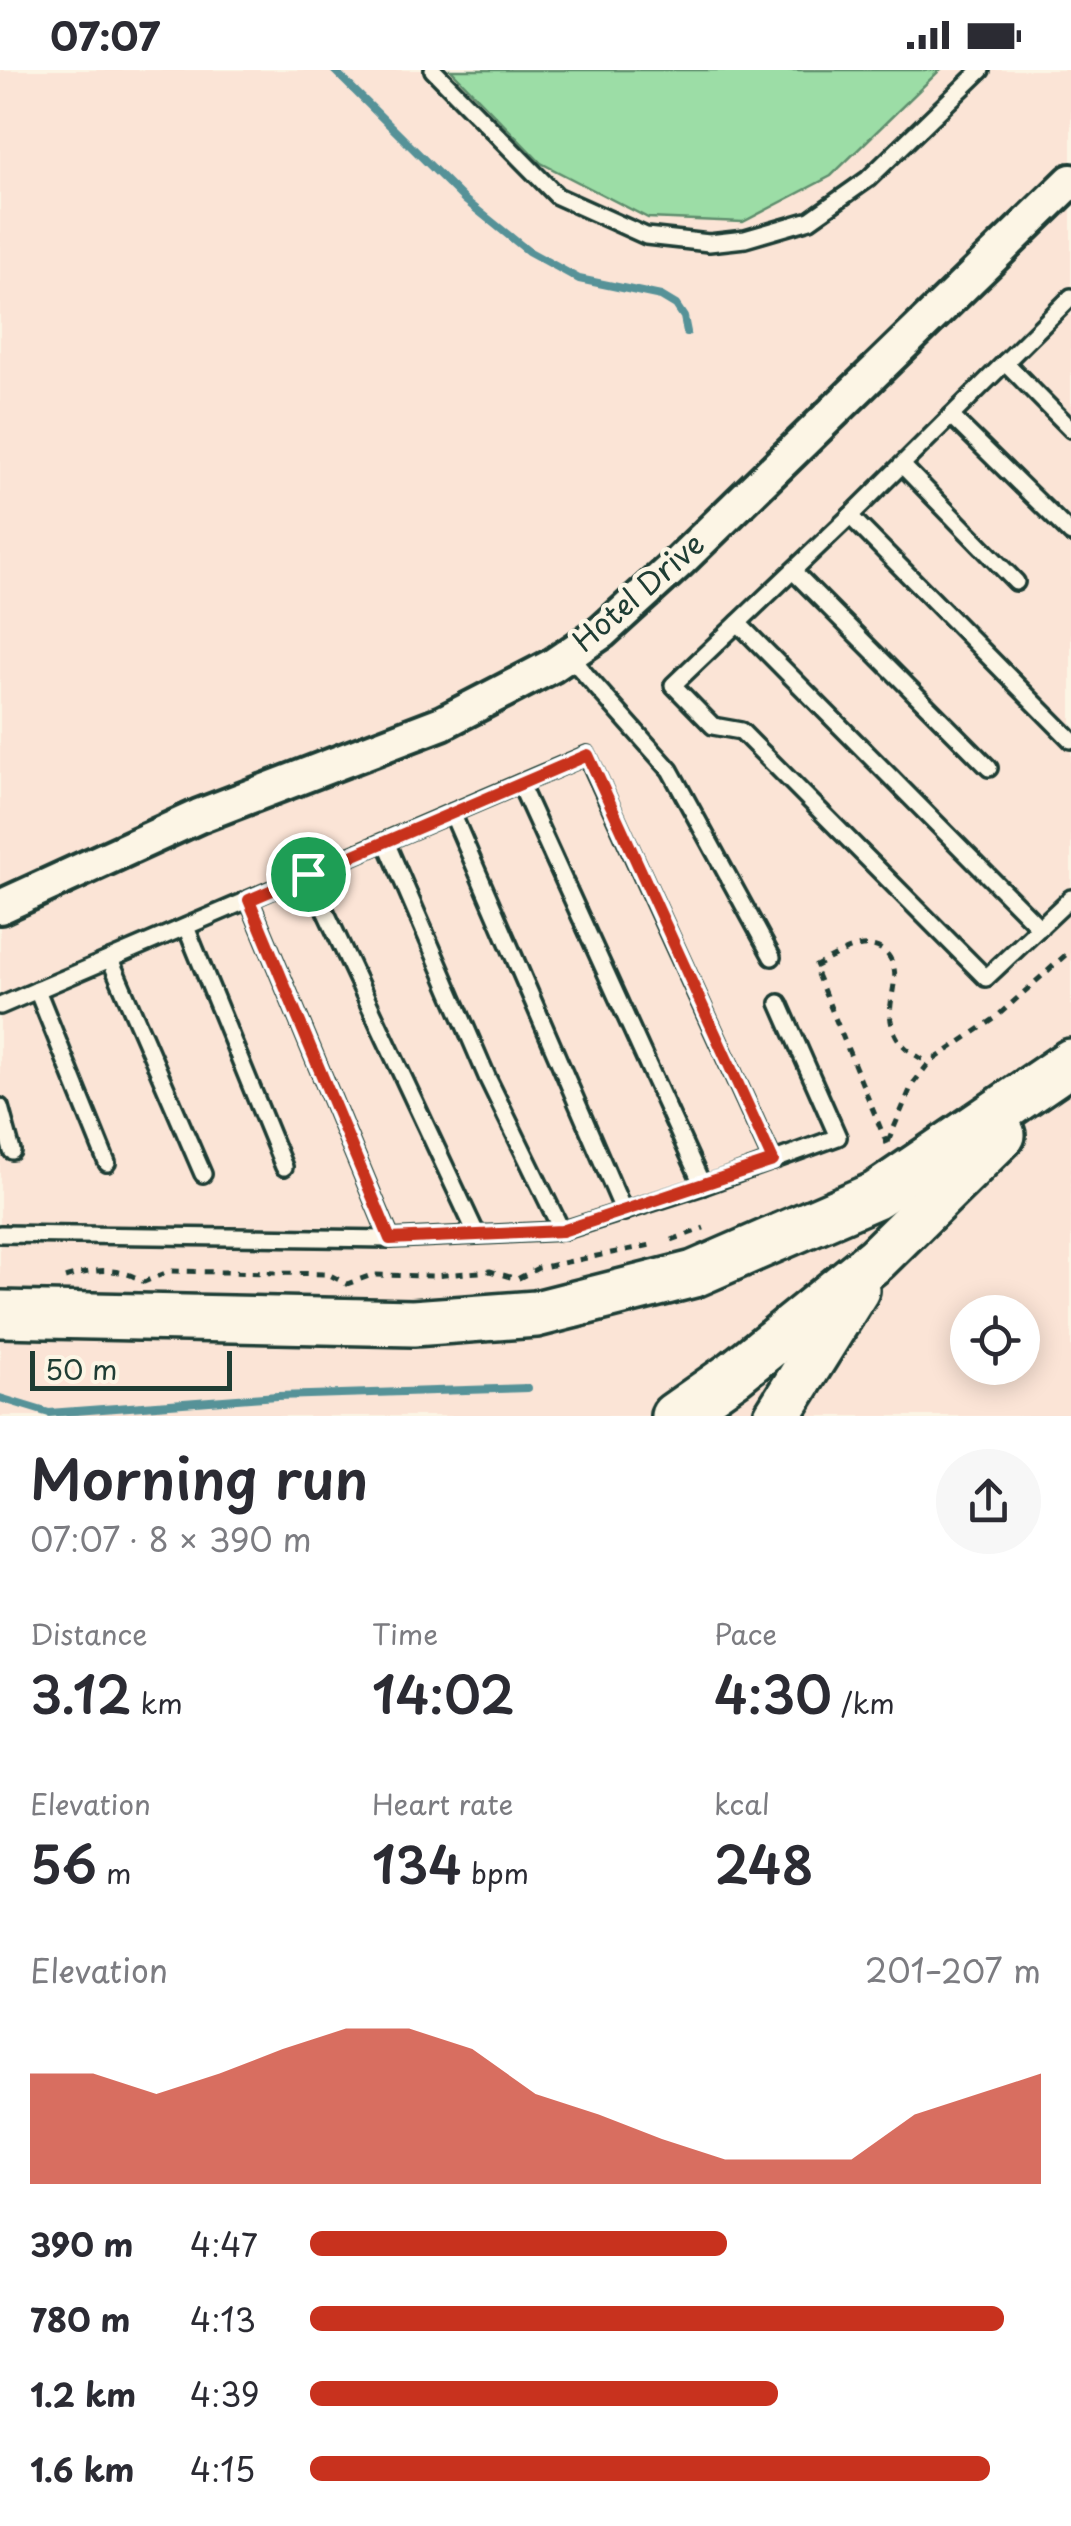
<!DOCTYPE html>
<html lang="en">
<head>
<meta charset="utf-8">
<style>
	:root { --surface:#fff; --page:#f7f7f7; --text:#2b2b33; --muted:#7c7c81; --accent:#c8321e }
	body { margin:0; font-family:"Playpen Sans",sans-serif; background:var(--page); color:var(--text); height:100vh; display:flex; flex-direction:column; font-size:38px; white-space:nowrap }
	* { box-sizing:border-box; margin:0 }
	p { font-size:32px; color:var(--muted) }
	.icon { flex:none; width:55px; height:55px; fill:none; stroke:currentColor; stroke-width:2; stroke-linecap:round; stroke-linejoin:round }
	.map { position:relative; height:1346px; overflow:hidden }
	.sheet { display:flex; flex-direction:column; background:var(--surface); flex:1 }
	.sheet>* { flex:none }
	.buttons { position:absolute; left:950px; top:1225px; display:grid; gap:20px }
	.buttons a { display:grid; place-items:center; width:90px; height:90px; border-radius:50%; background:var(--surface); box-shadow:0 5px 25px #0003; font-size:50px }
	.scale { position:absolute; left:30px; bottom:25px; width:202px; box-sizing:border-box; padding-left:10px; border:5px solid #1f3d34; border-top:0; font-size:28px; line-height:35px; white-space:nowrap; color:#1f3d34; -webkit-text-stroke:8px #fcf5e5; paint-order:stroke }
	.pin { position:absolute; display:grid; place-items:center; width:85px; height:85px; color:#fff; margin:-42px; border:5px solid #fff; border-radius:50%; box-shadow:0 2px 10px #0007 }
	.round { display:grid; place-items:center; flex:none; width:105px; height:105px; border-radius:52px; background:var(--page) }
	.overview { display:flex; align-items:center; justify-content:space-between; height:170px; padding:0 30px }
	h1 { font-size:55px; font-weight:600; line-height:75px }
	.metrics { display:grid; grid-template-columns:repeat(3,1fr); gap:15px; height:170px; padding:10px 30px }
	.metrics div { display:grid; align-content:center }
	.metrics b { font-size:50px; font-weight:600 }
	.metrics small { font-size:28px; font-weight:400 }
	.metrics p { font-size:28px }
	.chart { height:280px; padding:20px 30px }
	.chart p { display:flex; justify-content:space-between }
	.chart svg { width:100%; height:180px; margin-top:10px; fill:var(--accent); opacity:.7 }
	ul { padding:0 30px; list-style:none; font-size:32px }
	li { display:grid; grid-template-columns:160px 120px 1fr; align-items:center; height:75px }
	li i { height:25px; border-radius:12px; background:var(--accent) }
	.status { display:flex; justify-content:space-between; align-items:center; height:70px; padding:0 50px; background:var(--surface); direction:ltr }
	.status svg { height:28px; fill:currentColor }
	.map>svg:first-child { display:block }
	.built { fill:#fbe4d6; fill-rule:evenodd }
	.grass { fill:#9cdda6; stroke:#5e8d6d; stroke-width:2.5 }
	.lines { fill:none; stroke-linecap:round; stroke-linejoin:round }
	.stream { stroke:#579298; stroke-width:8 }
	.lane-casing { stroke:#1f3d34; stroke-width:22 }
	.street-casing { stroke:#1f3d34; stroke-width:40 }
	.secondary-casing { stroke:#1f3d34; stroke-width:52 }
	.path { stroke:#1f3d34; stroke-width:5; stroke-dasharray:8 8; stroke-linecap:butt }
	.lane { stroke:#fcf5e5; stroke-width:15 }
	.street { stroke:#fcf5e5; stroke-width:32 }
	.secondary { stroke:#fcf5e5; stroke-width:45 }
	.route-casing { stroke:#fff; stroke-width:20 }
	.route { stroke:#c8321e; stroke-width:12 }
	.labels { text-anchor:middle; stroke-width:9; stroke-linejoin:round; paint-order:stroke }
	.street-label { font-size:30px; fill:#1f3d34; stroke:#fcf5e5 }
</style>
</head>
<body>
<div class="status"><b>07:07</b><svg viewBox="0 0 49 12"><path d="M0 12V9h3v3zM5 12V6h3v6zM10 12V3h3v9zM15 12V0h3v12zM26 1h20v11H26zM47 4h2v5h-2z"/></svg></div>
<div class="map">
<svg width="1071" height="1346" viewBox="0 0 1071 1346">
	<rect width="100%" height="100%" fill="#fcf5e5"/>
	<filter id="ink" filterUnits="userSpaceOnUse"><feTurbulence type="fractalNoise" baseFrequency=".01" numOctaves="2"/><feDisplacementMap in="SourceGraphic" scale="20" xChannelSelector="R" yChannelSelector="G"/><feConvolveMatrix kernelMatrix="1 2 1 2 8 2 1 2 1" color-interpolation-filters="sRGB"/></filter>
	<g filter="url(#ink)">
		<!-- built -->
		<path class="built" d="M0,0H1071V1346H0ZM968,1242H1022V1298H968Z"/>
		<!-- grass -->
		<polygon class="grass" points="451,0 940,0 831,106 743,152 648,148 541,93"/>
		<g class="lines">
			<!-- stream -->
			<g class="stream">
				<polyline points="334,0 465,130 528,181 579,209 661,226 676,235 684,247 687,262"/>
				<polyline points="0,1328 49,1343 278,1326 528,1318"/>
			</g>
			<defs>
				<g id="lane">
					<polyline points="433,0 557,126 646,166 709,173 745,169 810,150 868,109 981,0"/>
					<polyline points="1071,227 850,446 673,615 713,656 741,661 986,908 1071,828"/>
					<polyline points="1005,292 1071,359"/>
					<polyline points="951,346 1071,464"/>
					<polyline points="902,395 1016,512"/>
					<polyline points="850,446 1071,670"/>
					<polyline points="793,501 989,698"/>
					<polyline points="738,553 1040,858"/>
					<polyline points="568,585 670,700 772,887"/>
					<polyline points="520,714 703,1116"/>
					<polyline points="452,743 624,1142"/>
					<polyline points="386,772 488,1009 562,1161"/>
					<polyline points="308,804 477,1165"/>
					<polyline points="249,830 390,1169"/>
					<polyline points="186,857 284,1097"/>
					<polyline points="110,889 203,1104"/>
					<polyline points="37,920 107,1093"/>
					<polyline points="0,936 587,685 773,1091"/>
					<polyline points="0,1037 12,1081"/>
					<polyline points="0,1164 390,1169 562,1161 703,1116 838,1067 779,933"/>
				</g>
				<polyline id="street" points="0,837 199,746 442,653 552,596 602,562 680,491 1071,111"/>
				<g id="secondary">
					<polyline points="0,1244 413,1253 536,1244 694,1204 876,1125 1071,992"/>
					<polyline points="674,1346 735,1303 876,1189 1002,1065"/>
					<polyline points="777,1346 856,1220"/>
				</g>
			</defs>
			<!-- lane casing -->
			<use href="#lane" class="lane-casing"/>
			<!-- street casing -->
			<use href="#street" class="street-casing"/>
			<!-- secondary casing -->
			<use href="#secondary" class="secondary-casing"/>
			<!-- path -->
			<g class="path">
				<polyline points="888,1072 912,1015 929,993 994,949 1071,880"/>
				<path d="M887,1074L814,897C834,887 867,863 887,884C894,892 896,903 894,914C892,930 887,945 894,961C900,977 915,985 929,993"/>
				<polyline points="672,1170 704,1158"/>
				<path d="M65,1208C93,1199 119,1196 144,1212L170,1201L328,1204L347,1214L372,1205L433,1206L490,1201L517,1209L538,1198L651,1175"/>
			</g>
			<!-- lane -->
			<use href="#lane" class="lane"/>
			<!-- street -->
			<use href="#street" class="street"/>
			<!-- secondary -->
			<use href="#secondary" class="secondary"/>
		</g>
	</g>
	<g class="lines" filter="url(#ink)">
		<defs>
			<polygon id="route" points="588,685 773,1091 562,1161 390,1169 249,830"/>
		</defs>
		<!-- route casing -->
		<use href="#route" class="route-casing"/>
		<!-- route -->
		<use href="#route" class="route"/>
	</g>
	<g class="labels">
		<!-- street labels -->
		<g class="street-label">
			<text transform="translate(639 523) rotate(-41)" y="10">Hotel Drive</text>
		</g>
	</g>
</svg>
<div class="buttons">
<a><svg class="icon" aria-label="locate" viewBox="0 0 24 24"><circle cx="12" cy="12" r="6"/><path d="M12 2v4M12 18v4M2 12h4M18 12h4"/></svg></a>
</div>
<div class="scale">50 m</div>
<div class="pin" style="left:308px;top:804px;background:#1e9e55"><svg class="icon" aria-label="arrive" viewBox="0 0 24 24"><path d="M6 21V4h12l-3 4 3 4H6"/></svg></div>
</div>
<section class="sheet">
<div class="overview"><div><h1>Morning run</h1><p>07:07 · 8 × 390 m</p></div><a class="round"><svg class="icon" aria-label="share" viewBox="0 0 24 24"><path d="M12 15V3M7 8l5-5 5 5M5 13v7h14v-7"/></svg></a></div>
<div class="metrics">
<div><p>Distance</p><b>3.12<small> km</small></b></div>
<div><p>Time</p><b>14:02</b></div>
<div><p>Pace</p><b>4:30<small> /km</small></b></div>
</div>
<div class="metrics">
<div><p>Elevation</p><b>56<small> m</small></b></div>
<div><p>Heart rate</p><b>134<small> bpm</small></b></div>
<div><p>kcal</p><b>248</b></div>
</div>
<div class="chart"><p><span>Elevation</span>201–207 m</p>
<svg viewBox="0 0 160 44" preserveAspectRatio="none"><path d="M0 44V17L10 17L20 22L30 17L40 11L50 6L60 6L70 11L80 22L90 27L100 33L110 38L120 38L130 38L140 27L150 22L160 17V44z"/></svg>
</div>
<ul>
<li><b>390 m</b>4:47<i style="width:57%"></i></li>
<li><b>780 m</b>4:13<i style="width:95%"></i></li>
<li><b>1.2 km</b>4:39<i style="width:64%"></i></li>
<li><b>1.6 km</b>4:15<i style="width:93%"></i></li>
</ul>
</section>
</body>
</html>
